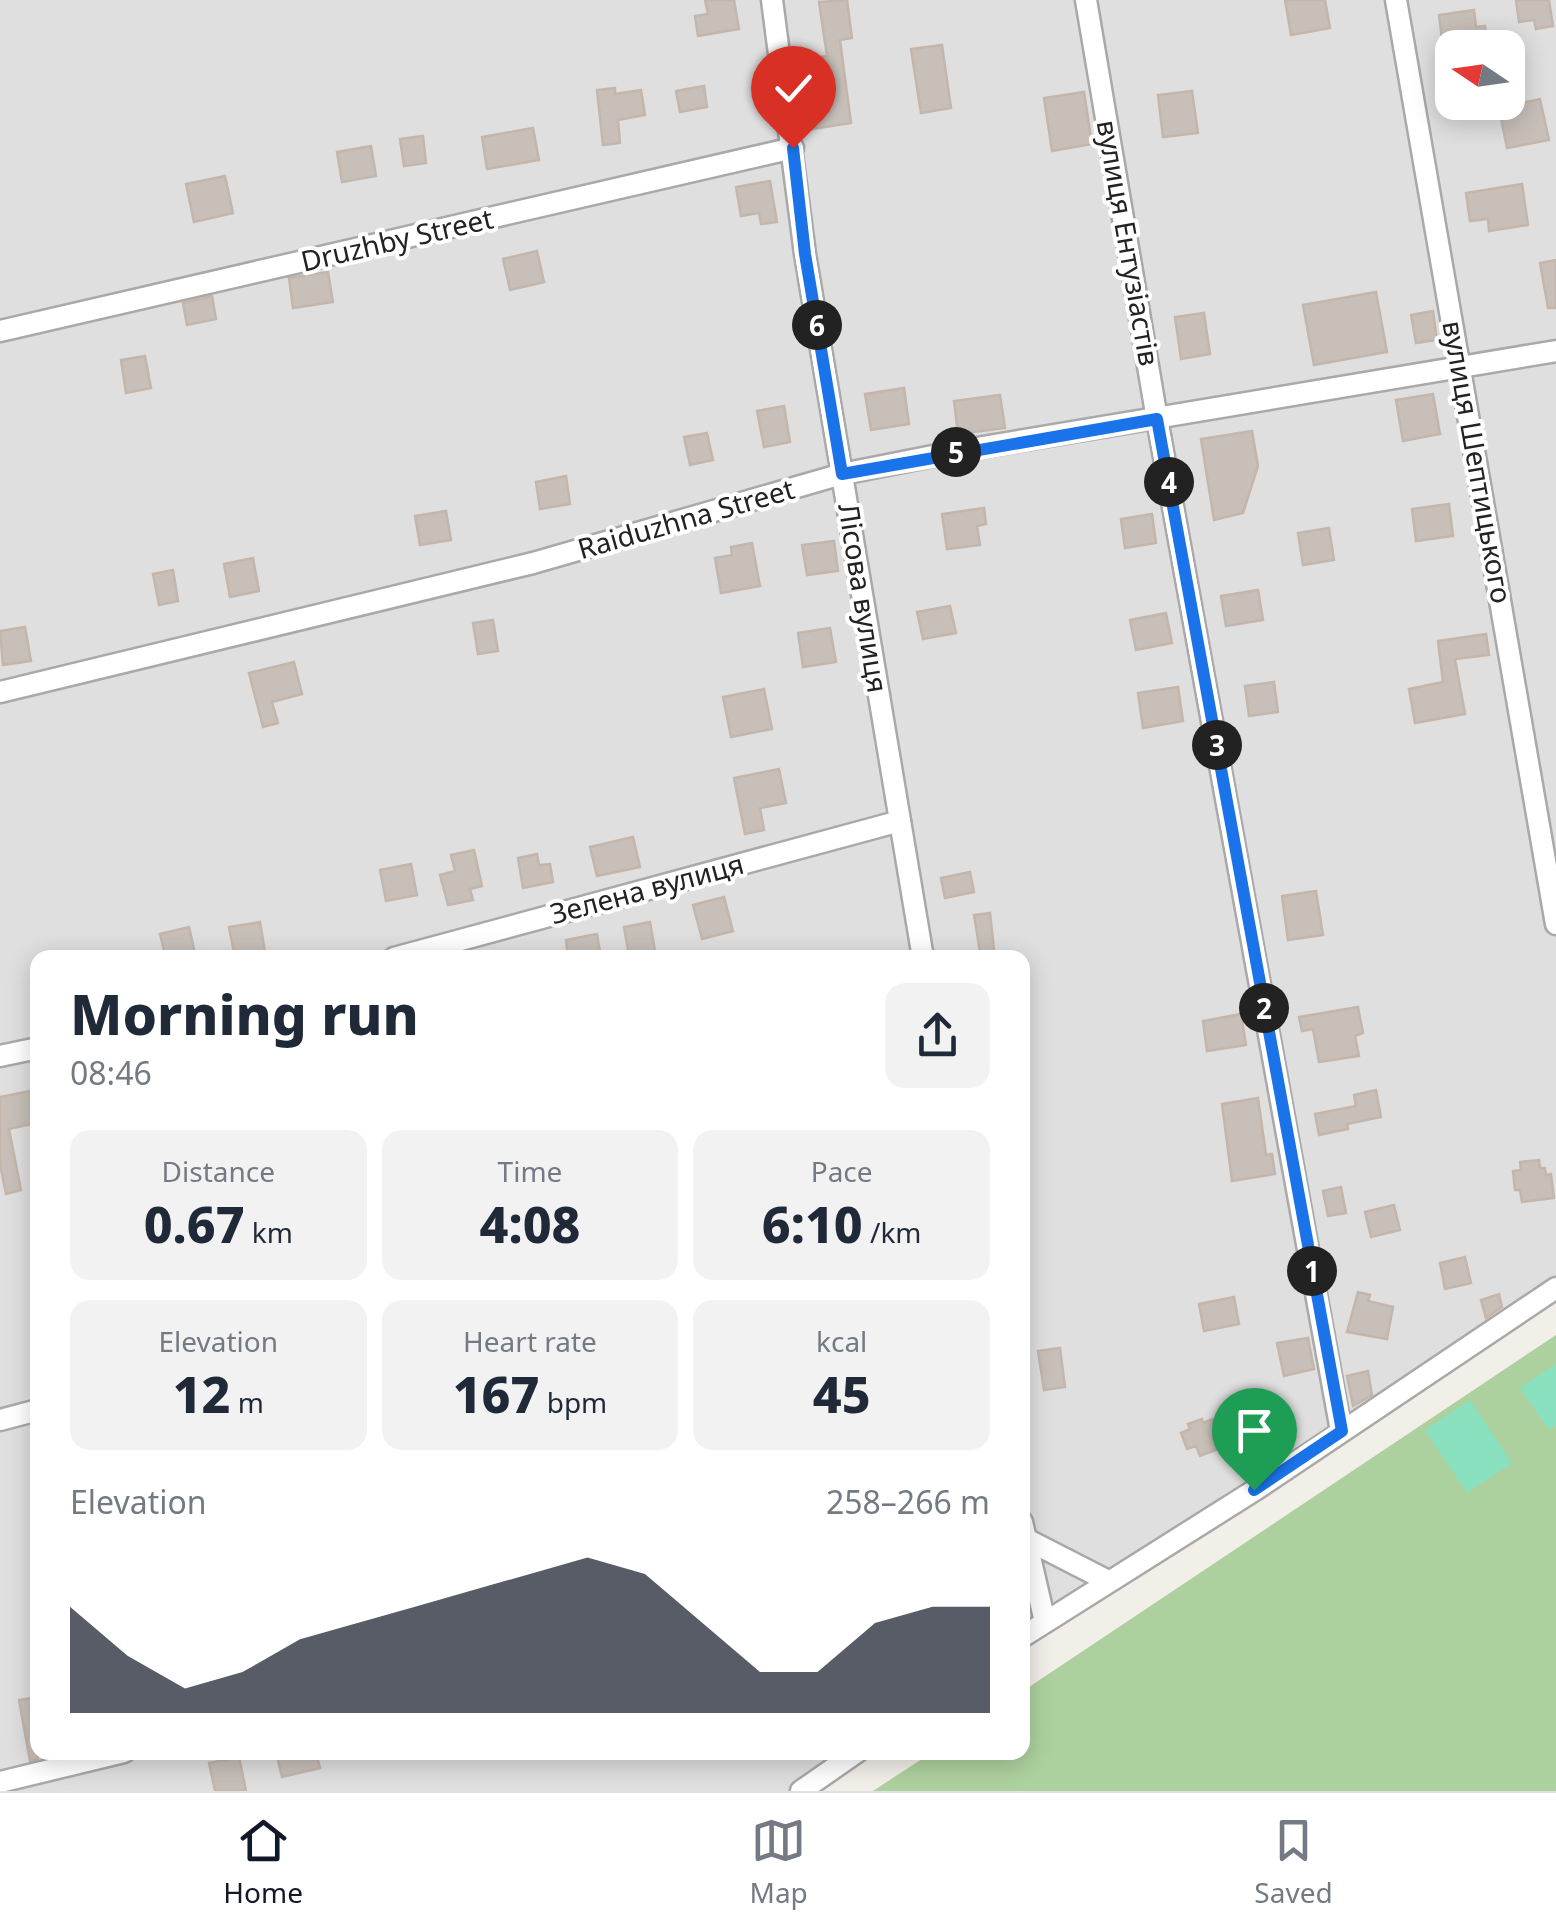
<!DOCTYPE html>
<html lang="en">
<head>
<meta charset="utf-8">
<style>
	:root { --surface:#fff; --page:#f2f2f3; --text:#1f2937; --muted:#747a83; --line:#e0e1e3; --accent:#111827 }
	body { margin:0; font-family:"Noto Sans",sans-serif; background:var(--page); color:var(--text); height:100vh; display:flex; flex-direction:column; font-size:38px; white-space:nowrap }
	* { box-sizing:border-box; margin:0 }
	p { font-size:32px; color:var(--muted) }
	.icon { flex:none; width:55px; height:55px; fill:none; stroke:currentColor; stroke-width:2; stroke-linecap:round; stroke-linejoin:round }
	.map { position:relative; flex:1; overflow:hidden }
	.side { position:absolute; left:30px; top:950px; width:1000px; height:810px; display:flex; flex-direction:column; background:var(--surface); border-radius:20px; box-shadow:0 5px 25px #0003 }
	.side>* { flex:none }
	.needle { width:65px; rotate:283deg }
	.controls { position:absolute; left:1435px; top:30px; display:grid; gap:20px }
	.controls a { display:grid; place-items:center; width:90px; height:90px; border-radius:20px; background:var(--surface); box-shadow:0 5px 25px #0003; font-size:50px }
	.pin { position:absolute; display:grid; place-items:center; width:85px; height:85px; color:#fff; margin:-102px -42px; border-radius:50% 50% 50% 0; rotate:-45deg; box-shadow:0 0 10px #0007 }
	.pin .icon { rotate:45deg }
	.km { position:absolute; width:50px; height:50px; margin:-25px; border-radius:50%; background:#222; color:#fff; font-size:28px; line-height:50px; text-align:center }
	.round { display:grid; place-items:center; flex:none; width:105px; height:105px; border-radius:20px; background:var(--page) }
	.summary { display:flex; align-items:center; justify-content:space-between; height:170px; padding:0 40px }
	h1 { font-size:55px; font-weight:800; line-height:75px }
	.figures { display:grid; grid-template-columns:repeat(3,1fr); gap:15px; height:170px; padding:10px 40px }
	.figures div { display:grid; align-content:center; border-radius:20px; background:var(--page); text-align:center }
	.figures b { font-size:50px; font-weight:800 }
	.figures small { font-size:28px; font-weight:400 }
	.figures p { font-size:28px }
	.chart { height:280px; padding:20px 40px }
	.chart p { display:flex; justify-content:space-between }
	.chart svg { width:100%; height:180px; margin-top:10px; fill:var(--accent); opacity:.7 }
	.tab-bar { display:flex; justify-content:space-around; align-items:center; height:140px; border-top:2px solid var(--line); background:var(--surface); font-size:28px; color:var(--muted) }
	.tab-bar a { display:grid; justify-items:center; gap:5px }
	.tab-bar .on { color:var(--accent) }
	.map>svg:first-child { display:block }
	.residential { fill:#e0dfdf; fill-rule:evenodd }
	.forest { fill:#add19e }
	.pitch { fill:#88e0be }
	.building { fill:#c7bfb8; stroke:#c4b6ab; stroke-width:2.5 }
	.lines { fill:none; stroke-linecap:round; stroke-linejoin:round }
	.street-casing { stroke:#a9a9a9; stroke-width:25 }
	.street { stroke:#fff; stroke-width:20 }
	.route-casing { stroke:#fff; stroke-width:20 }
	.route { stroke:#1a73e8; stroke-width:12 }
	.labels { text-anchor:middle; stroke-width:8; stroke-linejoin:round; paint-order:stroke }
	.street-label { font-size:28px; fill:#222; stroke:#fff }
</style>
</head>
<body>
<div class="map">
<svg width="1556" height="1791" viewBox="0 0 1556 1791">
	<rect width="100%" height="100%" fill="#f2efe9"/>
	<!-- residential -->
	<path class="residential" d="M0,0H1556V1284L1023,1641L1022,958H38V1752L856,1753L798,1791H0ZM1452,48H1508V102H1452Z"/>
	<!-- forest -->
	<polygon class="forest" points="1556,1335 1556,1791 873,1791 931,1753 1022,1752 1023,1691"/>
	<!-- pitch -->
	<g class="pitch">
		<polygon points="1556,1364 1556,1425 1549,1430 1520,1388"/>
		<polygon points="1470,1400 1512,1463 1467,1493 1425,1430"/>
	</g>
	<!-- building -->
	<g class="building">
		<polygon points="705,0 734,0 739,29 698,36 695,16 708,14"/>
		<polygon points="847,0 852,38 840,40 851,123 812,129 802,59 827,56 819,2"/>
		<polygon points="1285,0 1325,0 1330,28 1291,35"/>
		<polygon points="1516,0 1549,0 1553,26 1536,29 1534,20 1519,22"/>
		<polygon points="1474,10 1476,27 1485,26 1488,48 1443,48 1439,15"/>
		<polygon points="942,45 951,108 921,113 911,49"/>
		<polygon points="704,86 707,107 680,112 676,91"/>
		<polygon points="615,88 615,94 641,90 645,115 618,120 620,143 603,145 597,90"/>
		<polygon points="1192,91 1198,133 1163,137 1158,95"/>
		<polygon points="1084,92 1092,144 1052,151 1044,98"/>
		<polygon points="1540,99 1549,140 1507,148 1499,108"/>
		<polygon points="533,128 539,160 487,169 482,137"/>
		<polygon points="423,136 426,163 404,166 400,139"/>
		<polygon points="371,146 376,176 342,182 337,152"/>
		<polygon points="225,176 233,213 194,222 186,184"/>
		<polygon points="770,181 777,222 761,224 759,213 741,216 736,187"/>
		<polygon points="1522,184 1528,225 1489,231 1488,219 1470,221 1466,193"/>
		<polygon points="537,251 544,282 510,290 503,259"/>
		<polygon points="1556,260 1556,308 1548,308 1540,263"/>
		<polygon points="328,272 333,302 293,308 289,278"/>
		<polygon points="1376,292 1387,352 1314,365 1303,305"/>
		<polygon points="212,296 216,319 187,325 183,303"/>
		<polygon points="1433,311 1437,340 1416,343 1411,315"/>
		<polygon points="1204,313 1210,354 1181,359 1175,317"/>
		<polygon points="145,356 151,388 126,393 121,360"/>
		<polygon points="904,388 909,424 871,430 865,394"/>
		<polygon points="1433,394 1440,434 1403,441 1396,400"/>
		<polygon points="1000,395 1005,428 958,434 954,401"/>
		<polygon points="784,406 790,442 764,447 757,411"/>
		<polygon points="1252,431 1258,466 1243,513 1214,520 1201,439"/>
		<polygon points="707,433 713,460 690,465 684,437"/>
		<polygon points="566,476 570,504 540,509 536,482"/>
		<polygon points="1449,504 1453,536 1416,541 1412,509"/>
		<polygon points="984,508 986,524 977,526 980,545 947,549 942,514"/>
		<polygon points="446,511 451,540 420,545 415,516"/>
		<polygon points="1152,514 1156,543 1125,548 1121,519"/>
		<polygon points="1329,528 1334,560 1303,565 1298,533"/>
		<polygon points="834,541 838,571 807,575 802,545"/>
		<polygon points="752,543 760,586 721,593 715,558 732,555 731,547"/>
		<polygon points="253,558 259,591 230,597 224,564"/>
		<polygon points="173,570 178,601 159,605 153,574"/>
		<polygon points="1258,590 1263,620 1226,626 1221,596"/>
		<polygon points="950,606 956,633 923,639 917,612"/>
		<polygon points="1166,613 1172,643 1136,650 1130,620"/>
		<polygon points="493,620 498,651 478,654 473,623"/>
		<polygon points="25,627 31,661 3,665 0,631"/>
		<polygon points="830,628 836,662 803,667 798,633"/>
		<polygon points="1486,634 1489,655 1455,659 1465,714 1415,723 1409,689 1443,682 1438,641"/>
		<polygon points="294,662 302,694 272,702 278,723 263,727 249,673"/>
		<polygon points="1274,682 1278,712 1249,716 1245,686"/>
		<polygon points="1178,687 1183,721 1143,728 1138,693"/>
		<polygon points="764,689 772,729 731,737 723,697"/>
		<polygon points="779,769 786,803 760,808 764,830 745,834 734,778"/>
		<polygon points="633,837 640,867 597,876 590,847"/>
		<polygon points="474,850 482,886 470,889 473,900 448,905 440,875 455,871 451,855"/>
		<polygon points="537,854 539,865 550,864 553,882 523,888 518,858"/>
		<polygon points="411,864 417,895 386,901 380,870"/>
		<polygon points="970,872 974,892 945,898 941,878"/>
		<polygon points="1316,891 1323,935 1288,940 1282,896"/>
		<polygon points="724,897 733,931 702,939 693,905"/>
		<polygon points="990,913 995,958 981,958 974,915"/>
		<polygon points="260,922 266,958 235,958 229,927"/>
		<polygon points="650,922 655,951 629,956 624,927"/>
		<polygon points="189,927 196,958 166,958 160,934"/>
		<polygon points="597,934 601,958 568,958 566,940"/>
		<polygon points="1358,1007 1363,1033 1355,1036 1359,1056 1319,1062 1313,1029 1302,1031 1299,1017"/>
		<polygon points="1241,1014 1246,1045 1207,1051 1203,1021"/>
		<polygon points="1376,1090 1381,1117 1347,1124 1348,1129 1319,1135 1315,1114 1356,1106 1354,1095"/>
		<polygon points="30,1091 36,1123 9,1129 21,1190 6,1194 0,1164 0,1097"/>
		<polygon points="1258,1098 1266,1155 1272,1154 1275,1174 1232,1181 1222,1104"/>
		<polygon points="1539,1160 1540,1168 1545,1168 1546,1175 1551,1174 1554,1198 1522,1202 1520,1190 1515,1190 1513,1171 1521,1170 1520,1162"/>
		<polygon points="1341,1187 1346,1213 1328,1216 1323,1191"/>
		<polygon points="1394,1205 1400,1230 1371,1237 1365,1212"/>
		<polygon points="1465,1257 1471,1283 1445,1289 1440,1263"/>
		<polygon points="1358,1292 1370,1295 1368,1301 1393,1307 1387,1339 1347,1332"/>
		<polygon points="1499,1294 1502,1307 1486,1318 1481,1300"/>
		<polygon points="1234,1297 1239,1324 1204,1331 1199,1304"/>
		<polygon points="1308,1338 1314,1369 1284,1376 1277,1343"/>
		<polygon points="1060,1348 1065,1387 1044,1390 1038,1351"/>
		<polygon points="1368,1371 1372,1395 1353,1406 1347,1376"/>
		<polygon points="1202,1419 1203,1423 1213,1419 1223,1447 1200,1456 1196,1446 1187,1449 1181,1433 1190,1429 1188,1424"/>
		<polygon points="38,1697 38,1759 30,1761 19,1700"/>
		<polygon points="276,1752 316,1752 320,1768 282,1777"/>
		<polygon points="239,1757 246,1791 215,1791 209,1763"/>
	</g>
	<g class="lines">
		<defs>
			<g id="street">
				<polyline points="772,0 805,254 923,958"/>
				<polyline points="1086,0 1157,419 1341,1431"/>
				<polyline points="1396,0 1556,924"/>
				<polyline points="0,331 793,148"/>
				<polyline points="0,692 533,563 842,474 953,452 1556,351"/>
				<polyline points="394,958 900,821"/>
				<polyline points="0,1056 38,1048"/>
				<polyline points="0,1420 38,1410"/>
				<polyline points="1022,1522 1045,1622"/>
				<polyline points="1022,1537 1108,1581"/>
				<polyline points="1022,1637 1255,1490 1556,1288"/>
				<polyline points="0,1782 124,1752"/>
				<polyline points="801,1791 857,1752"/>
			</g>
		</defs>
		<!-- street casing -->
		<use href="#street" class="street-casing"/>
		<!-- street -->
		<use href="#street" class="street"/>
	</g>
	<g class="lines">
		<defs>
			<polyline id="route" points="793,148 805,254 842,474 1157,419 1342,1431 1254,1490"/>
		</defs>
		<!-- route casing -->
		<use href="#route" class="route-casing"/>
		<!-- route -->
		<use href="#route" class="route"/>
	</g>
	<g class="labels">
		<!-- street labels -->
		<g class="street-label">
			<text transform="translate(397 240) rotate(-13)" y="10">Druzhby Street</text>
			<text transform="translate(1128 243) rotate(80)" y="10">вулиця Ентузіастів</text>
			<text transform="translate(1477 462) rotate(80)" y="10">вулиця Шептицького</text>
			<text transform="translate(686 519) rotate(-16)" y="10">Raiduzhna Street</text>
			<text transform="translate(863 598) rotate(81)" y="10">Лісова вулиця</text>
			<text transform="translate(647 889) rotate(-15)" y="10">Зелена вулиця</text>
		</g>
	</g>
</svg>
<div class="controls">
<a><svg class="needle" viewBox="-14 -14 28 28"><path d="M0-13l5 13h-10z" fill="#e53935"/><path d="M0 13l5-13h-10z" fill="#747a83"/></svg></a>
</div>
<div class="pin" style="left:1254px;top:1490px;background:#1e9e55"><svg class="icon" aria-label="arrive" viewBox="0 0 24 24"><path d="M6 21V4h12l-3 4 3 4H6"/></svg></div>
<div class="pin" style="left:793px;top:148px;background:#d93025"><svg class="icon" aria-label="check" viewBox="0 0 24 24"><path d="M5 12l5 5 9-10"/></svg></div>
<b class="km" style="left:1312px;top:1271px">1</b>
<b class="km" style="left:1264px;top:1008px">2</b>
<b class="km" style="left:1217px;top:745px">3</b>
<b class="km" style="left:1169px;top:482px">4</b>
<b class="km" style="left:956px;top:452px">5</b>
<b class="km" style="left:817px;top:325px">6</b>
<section class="side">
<div class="summary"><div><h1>Morning run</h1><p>08:46</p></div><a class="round"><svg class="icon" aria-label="share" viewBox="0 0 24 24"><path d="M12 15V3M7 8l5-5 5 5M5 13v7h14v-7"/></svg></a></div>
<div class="figures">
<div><p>Distance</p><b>0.67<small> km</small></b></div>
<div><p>Time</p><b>4:08</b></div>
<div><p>Pace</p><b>6:10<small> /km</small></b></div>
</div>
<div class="figures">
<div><p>Elevation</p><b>12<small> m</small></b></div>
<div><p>Heart rate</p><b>167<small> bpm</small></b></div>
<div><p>kcal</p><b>45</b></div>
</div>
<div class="chart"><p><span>Elevation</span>258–266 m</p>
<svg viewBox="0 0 160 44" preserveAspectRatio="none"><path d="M0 44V18L10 30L20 38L30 34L40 26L50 22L60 18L70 14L80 10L90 6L100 10L110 22L120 34L130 34L140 22L150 18L160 18V44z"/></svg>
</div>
</section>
</div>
<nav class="tab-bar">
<a class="on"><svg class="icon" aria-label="home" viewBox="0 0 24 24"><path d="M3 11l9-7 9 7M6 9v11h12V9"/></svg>Home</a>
<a><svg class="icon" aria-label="map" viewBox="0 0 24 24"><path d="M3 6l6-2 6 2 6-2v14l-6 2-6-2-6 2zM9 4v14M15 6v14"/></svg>Map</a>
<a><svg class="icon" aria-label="saved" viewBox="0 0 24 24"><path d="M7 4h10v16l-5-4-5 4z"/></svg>Saved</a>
</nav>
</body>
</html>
